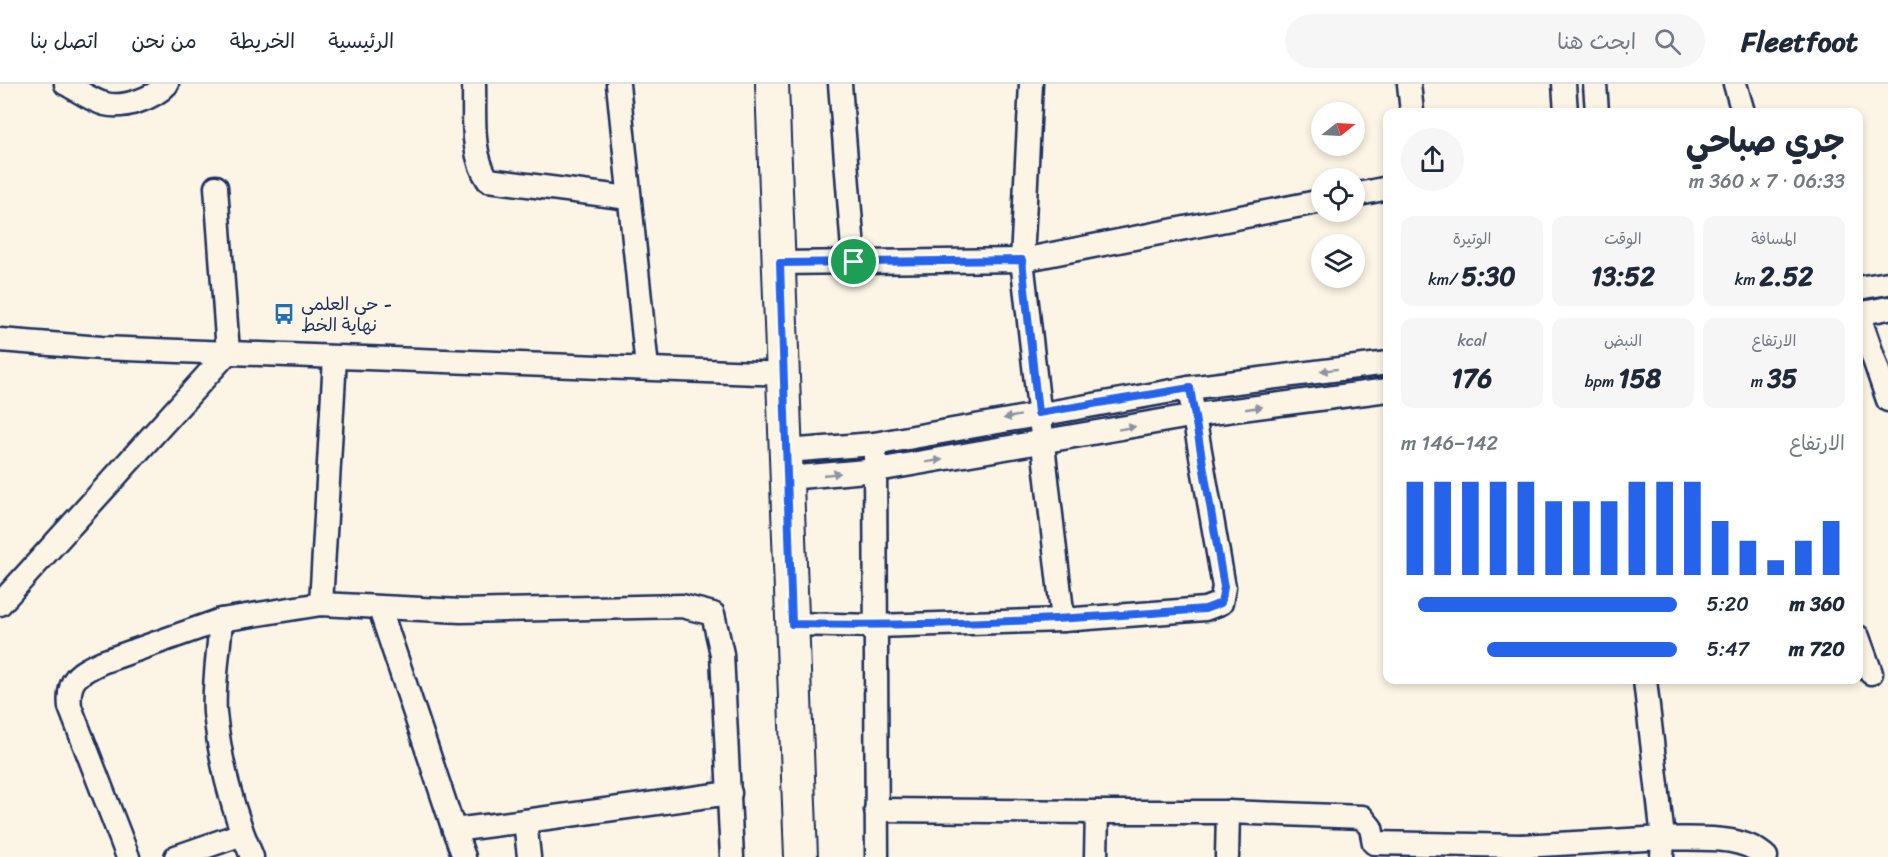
<!DOCTYPE html>
<html lang="ar">
<head>
<meta charset="utf-8">
<style>
	:root { --surface:#fff; --page:#f6f6f7; --text:#1f2937; --muted:#747a83; --line:#e0e1e3; --accent:#2563eb }
	body { margin:0; font-family:Sriracha,"Playpen Sans Arabic",sans-serif; background:var(--page); color:var(--text); direction:rtl; height:100vh; display:flex; flex-direction:column; font-size:22px; white-space:nowrap }
	* { box-sizing:border-box; margin:0 }
	p { font-size:20px; color:var(--muted) }
	.icon { flex:none; width:33px; height:33px; fill:none; stroke:currentColor; stroke-width:2; stroke-linecap:round; stroke-linejoin:round }
	.map { position:relative; flex:1; overflow:hidden; direction:ltr }
	.sheet { position:absolute; left:1383px; top:24px; width:480px; height:576px; display:flex; flex-direction:column; background:var(--surface); border-radius:12px; box-shadow:0 3px 9px #0003; direction:rtl }
	.sheet>* { flex:none }
	.needle { width:39px; rotate:72deg }
	.buttons { position:absolute; left:1311px; top:18px; display:grid; gap:12px }
	.buttons a { display:grid; place-items:center; width:54px; height:54px; border-radius:50%; background:var(--surface); box-shadow:0 3px 9px #0003; font-size:30px }
	.pin { position:absolute; display:grid; place-items:center; width:51px; height:51px; color:#fff; margin:-26px; border:3px solid #fff; border-radius:50%; box-shadow:0 2px 6px #0007 }
	.round { display:grid; place-items:center; flex:none; width:63px; height:63px; border-radius:32px; background:var(--page) }
	.head { display:flex; align-items:center; justify-content:space-between; height:102px; padding:0 18px }
	h1 { font-size:33px; font-weight:700; line-height:45px }
	.metrics { display:grid; grid-template-columns:repeat(3,1fr); gap:9px; height:102px; padding:6px 18px }
	.metrics div { display:grid; align-content:center; border-radius:12px; background:var(--page); text-align:center }
	.metrics b { font-size:26px; font-weight:700 }
	.metrics small { font-size:16px; font-weight:400 }
	.metrics p { font-size:16px }
	.chart { height:168px; padding:12px 18px }
	.chart p { display:flex; justify-content:space-between }
	.chart svg { width:100%; height:108px; margin-top:6px; stroke:var(--accent); stroke-width:6 }
	ul { padding:0 18px; list-style:none; font-size:20px }
	li { display:grid; grid-template-columns:96px 72px 1fr; align-items:center; height:45px }
	li i { height:15px; border-radius:8px; background:var(--accent) }
	header { display:flex; align-items:center; gap:36px; box-sizing:border-box; height:84px; padding:0 30px; background:var(--surface); border-bottom:2px solid var(--line) }
	header strong { font-size:28px }
	nav { display:flex; gap:33px; margin-inline-start:auto; font-size:21px }
	.search { width:420px; height:54px; background:var(--page); display:flex; align-items:center; gap:15px; box-sizing:border-box; padding:0 21px; border-radius:33px; color:var(--muted); font-size:22px }
	.map>svg:first-child { display:block }
	.lines { fill:none; stroke-linecap:round; stroke-linejoin:round }
	.street-casing { stroke:#1b2f5e; stroke-width:27 }
	.secondary-casing { stroke:#1b2f5e; stroke-width:36 }
	.street { stroke:#fcf5e5; stroke-width:22 }
	.secondary { stroke:#fcf5e5; stroke-width:32 }
	.oneway { fill:#8c92a2 }
	.route-casing { stroke:#fff; stroke-width:12 }
	.route { stroke:#2563eb; stroke-width:8 }
	.labels { text-anchor:middle; stroke-width:5; stroke-linejoin:round; paint-order:stroke }
	.poi-label { font-size:18px; fill:#1b2f5e; stroke:#fcf5e5; text-anchor:start }
</style>
</head>
<body>
<header>
<strong>Fleetfoot</strong>
<div class="search"><svg class="icon" aria-label="search" viewBox="0 0 24 24"><circle cx="10" cy="10" r="6"/><path d="M15 15l6 6"/></svg>ابحث هنا</div>
<nav><a>الرئيسية</a><a>الخريطة</a><a>من نحن</a><a>اتصل بنا</a></nav>
</header>
<div class="map">
<svg width="1888" height="773" viewBox="0 0 1888 773">
	<rect width="100%" height="100%" fill="#fcf5e5"/>
	<filter id="ink" filterUnits="userSpaceOnUse"><feTurbulence type="fractalNoise" baseFrequency=".0167" numOctaves="2"/><feDisplacementMap in="SourceGraphic" scale="12" xChannelSelector="R" yChannelSelector="G"/><feConvolveMatrix kernelMatrix="1 2 1 2 8 2 1 2 1" color-interpolation-filters="sRGB"/></filter>
	<g filter="url(#ink)">
		<g class="lines">
			<defs>
				<g id="street">
					<path d="M66,0C78,6 92,17 105,20C124,25 154,14 167,0"/>
					<path d="M474,0C475,31 470,69 488,96L629,114"/>
					<polyline points="618,0 647,284"/>
					<polyline points="840,0 854,178"/>
					<polyline points="1031,0 1022,176 1322,117"/>
					<polyline points="1409,0 1412,28"/>
					<polyline points="1564,0 1566,28"/>
					<polyline points="1595,0 1597,28"/>
					<polyline points="1735,0 1743,28"/>
					<polyline points="1354,111 1388,104"/>
					<polyline points="780,179 1022,176 1063,536 1205,525 1221,519 1224,503 1189,304"/>
					<polyline points="1858,204 1888,199"/>
					<polyline points="1858,229 1888,316"/>
					<polyline points="1858,230 1888,224"/>
					<polyline points="0,256 101,264 785,290"/>
					<polyline points="787,367 874,360 1189,304 1388,279"/>
					<polyline points="875,373 877,773"/>
					<polyline points="788,394 877,386 1196,331 1388,306"/>
					<polyline points="0,520 228,268 216,103"/>
					<polyline points="321,520 335,274"/>
					<polyline points="380,525 454,746 525,737 529,773"/>
					<path d="M221,536C219,566 213,599 215,629C220,677 233,728 252,773"/>
					<polyline points="792,540 876,542 1063,536"/>
					<polyline points="1858,553 1871,589"/>
					<path d="M1645,596L1663,754C1696,756 1741,749 1766,773"/>
					<polyline points="876,726 1097,728 1096,773"/>
					<polyline points="1097,728 1228,728 1362,733 1371,744 1374,759 1522,762 1522,773"/>
					<polyline points="525,737 730,709"/>
					<polyline points="454,746 464,773"/>
					<polyline points="1522,762 1663,754 1662,773"/>
					<path d="M128,773L70,623C67,595 78,589 102,578L221,536L321,520L461,527L682,522L713,530L722,570L732,773"/>
					<polyline points="176,773 242,750"/>
					<polyline points="1227,773 1228,728"/>
				</g>
				<polyline id="secondary" points="772,0 801,773"/>
			</defs>
			<!-- street casing -->
			<use href="#street" class="street-casing"/>
			<!-- secondary casing -->
			<use href="#secondary" class="secondary-casing"/>
			<!-- street -->
			<use href="#street" class="street"/>
			<!-- secondary -->
			<use href="#secondary" class="secondary"/>
		</g>
		<!-- one-way arrows -->
		<defs><path id="oneway-solid" d="M-6-.8H1V-3.2L6.5 0L1 3.2V.8H-6Z" transform="scale(1.5)"/></defs>
		<g class="oneway">
			<use href="#oneway-solid" transform="translate(1329 286) rotate(173)"/>
			<use href="#oneway-solid" transform="translate(1254 324) rotate(-8)"/>
			<use href="#oneway-solid" transform="translate(1012 333) rotate(170)"/>
			<use href="#oneway-solid" transform="translate(1127 344) rotate(-10)"/>
			<use href="#oneway-solid" transform="translate(934 377) rotate(-9)"/>
			<use href="#oneway-solid" transform="translate(832 390) rotate(-6)"/>
		</g>
	</g>
	<g class="lines" filter="url(#ink)">
		<defs>
			<path id="route" d="M1022,176L1038,329L1190,304L1224,503L1221,519L1205,525C1067,536 930,543 792,540L780,179Z"/>
		</defs>
		<!-- route casing -->
		<use href="#route" class="route-casing"/>
		<!-- route -->
		<use href="#route" class="route"/>
	</g>
	<!-- icons -->
	<defs>
		<symbol id="bus-bare" viewBox="-9 -9 18 18"><path d="M-5-6H5V4H4V6H2V4H-2V6H-4V4H-5ZM-3.5-4V0h7V-4ZM-3.5 1.2v1.5H-2V1.2ZM2 1.2v1.5H3.5V1.2Z" fill="#1f6fb2" stroke="#fcf5e5" stroke-width="2.5" paint-order="stroke"/></symbol>
	</defs>
	<g fill-rule="evenodd">
		<use href="#bus-bare" x="269" y="215" width="30" height="30"/>
	</g>
	<g class="labels">
		<!-- poi labels -->
		<g class="poi-label">
			<text x="301" y="226">حي العلمي -<tspan x="301" dy="21">نهاية الخط</tspan></text>
		</g>
	</g>
</svg>
<div class="buttons">
<a><svg class="needle" viewBox="-14 -14 28 28"><path d="M0-13l5 13h-10z" fill="#e53935"/><path d="M0 13l5-13h-10z" fill="#747a83"/></svg></a>
<a><svg class="icon" aria-label="locate" viewBox="0 0 24 24"><circle cx="12" cy="12" r="6"/><path d="M12 2v4M12 18v4M2 12h4M18 12h4"/></svg></a>
<a><svg class="icon" aria-label="layers" viewBox="0 0 24 24"><path d="M12 4l9 5-9 5-9-5zM3 14l9 5 9-5"/></svg></a>
</div>
<div class="pin" style="left:854px;top:178px;background:#1e9e55"><svg class="icon" aria-label="arrive" viewBox="0 0 24 24"><path d="M6 21V4h12l-3 4 3 4H6"/></svg></div>
<section class="sheet">
<div class="head"><div><h1>جري صباحي</h1><p>06:33 · 7 × 360 m</p></div><a class="round"><svg class="icon" aria-label="share" viewBox="0 0 24 24"><path d="M12 15V3M7 8l5-5 5 5M5 13v7h14v-7"/></svg></a></div>
<div class="metrics">
<div><p>المسافة</p><b>2.52<small> km</small></b></div>
<div><p>الوقت</p><b>13:52</b></div>
<div><p>الوتيرة</p><b>5:30<small> /km</small></b></div>
</div>
<div class="metrics">
<div><p>الارتفاع</p><b>35<small> m</small></b></div>
<div><p>النبض</p><b>158<small> bpm</small></b></div>
<div><p>kcal</p><b>176</b></div>
</div>
<div class="chart"><p><span>الارتفاع</span>142–146 m</p>
<svg viewBox="0 0 160 44" preserveAspectRatio="none"><path d="M5 44V6M15 44V6M25 44V6M35 44V6M45 44V6M55 44V14M65 44V14M75 44V14M85 44V6M95 44V6M105 44V6M115 44V22M125 44V30M135 44V38M145 44V30M155 44V22"/></svg>
</div>
<ul>
<li><b>360 m</b>5:20<i style="width:94%"></i></li>
<li><b>720 m</b>5:47<i style="width:69%"></i></li>
</ul>
</section>
</div>
</body>
</html>
